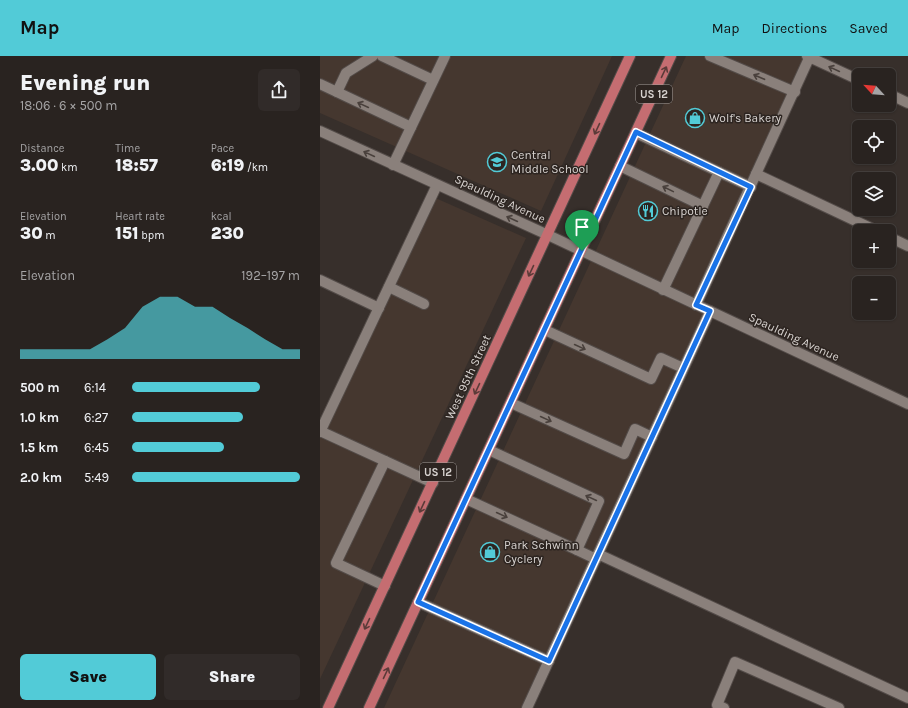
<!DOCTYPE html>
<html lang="en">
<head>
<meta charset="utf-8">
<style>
	:root { --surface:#292320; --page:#312b29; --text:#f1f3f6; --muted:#a5a4a5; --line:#45403e; --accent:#52cbd7 }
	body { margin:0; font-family:Karla,sans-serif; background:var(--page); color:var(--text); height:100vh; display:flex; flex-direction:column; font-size:15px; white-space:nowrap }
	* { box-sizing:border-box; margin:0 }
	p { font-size:13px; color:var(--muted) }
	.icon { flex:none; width:22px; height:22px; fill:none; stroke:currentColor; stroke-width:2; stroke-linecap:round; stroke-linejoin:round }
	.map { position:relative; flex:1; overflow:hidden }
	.sheet { display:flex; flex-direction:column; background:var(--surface); width:320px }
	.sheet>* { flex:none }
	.needle { width:26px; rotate:296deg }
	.controls { position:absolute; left:532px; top:12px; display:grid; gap:8px }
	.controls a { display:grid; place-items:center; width:44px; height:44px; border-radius:6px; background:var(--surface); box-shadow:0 1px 3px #0004,0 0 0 1px var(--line); font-size:20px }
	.pin { position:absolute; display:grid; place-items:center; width:34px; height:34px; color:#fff; margin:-41px -17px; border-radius:50% 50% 50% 0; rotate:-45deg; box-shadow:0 0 4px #0007 }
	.pin .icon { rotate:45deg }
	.round { display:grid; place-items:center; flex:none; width:42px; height:42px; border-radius:6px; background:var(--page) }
	.summary { display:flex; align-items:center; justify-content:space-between; height:68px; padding:0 20px }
	h1 { font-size:22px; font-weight:800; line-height:30px }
	.figures { display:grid; grid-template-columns:repeat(3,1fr); gap:6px; height:68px; padding:4px 20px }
	.figures div { display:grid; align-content:center }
	.figures b { font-size:17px; font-weight:800 }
	.figures small { font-size:11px; font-weight:400 }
	.figures p { font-size:11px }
	.chart { height:112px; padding:8px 20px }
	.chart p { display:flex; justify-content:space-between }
	.chart svg { width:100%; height:72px; margin-top:4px; fill:var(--accent); opacity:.7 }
	.primary-button { display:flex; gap:8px; margin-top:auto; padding:8px 20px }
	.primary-button a { flex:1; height:46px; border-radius:6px; background:var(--accent); color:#111; font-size:16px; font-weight:800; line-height:46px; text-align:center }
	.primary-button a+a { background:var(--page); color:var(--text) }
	ul { padding:0 20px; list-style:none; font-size:13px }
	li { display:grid; grid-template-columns:64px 48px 1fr; align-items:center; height:30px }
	li i { height:10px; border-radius:5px; background:var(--accent) }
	header { display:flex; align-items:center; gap:24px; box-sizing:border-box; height:56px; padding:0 20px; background:var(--accent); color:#111 }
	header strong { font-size:19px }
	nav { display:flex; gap:22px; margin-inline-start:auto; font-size:14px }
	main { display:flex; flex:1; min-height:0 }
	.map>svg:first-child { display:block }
	.built { fill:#45372f }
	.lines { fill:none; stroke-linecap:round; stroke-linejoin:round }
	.lane-casing { stroke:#534b48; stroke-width:12 }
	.street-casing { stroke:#534b48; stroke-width:12 }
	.primary-casing { stroke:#534b48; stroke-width:12 }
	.lane { stroke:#8a807b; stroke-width:10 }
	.street { stroke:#8a807b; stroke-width:10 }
	.primary { stroke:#c56d71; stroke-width:10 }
	.oneway { stroke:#49403c }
	.oneway2 { stroke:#5b3b39 }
	.route-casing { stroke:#fff; stroke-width:8 }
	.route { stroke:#1a73e8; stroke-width:5 }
	.labels { text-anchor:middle; stroke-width:3; stroke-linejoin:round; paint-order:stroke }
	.shield { fill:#2d2521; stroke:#a49e9b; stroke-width:1 }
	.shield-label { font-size:11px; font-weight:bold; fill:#d7d2cf }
	.poi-label { font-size:12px; fill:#d7d2cf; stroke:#2d2521; text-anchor:start }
	.street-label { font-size:12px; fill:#d7d2cf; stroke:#2d2521 }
</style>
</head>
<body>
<header>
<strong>Map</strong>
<nav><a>Map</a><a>Directions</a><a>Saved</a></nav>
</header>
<main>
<section class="sheet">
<div class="summary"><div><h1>Evening run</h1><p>18:06 · 6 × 500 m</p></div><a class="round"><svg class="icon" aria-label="share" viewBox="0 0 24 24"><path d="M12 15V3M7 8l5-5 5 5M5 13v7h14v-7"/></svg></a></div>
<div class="figures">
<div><p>Distance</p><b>3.00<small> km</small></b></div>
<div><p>Time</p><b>18:57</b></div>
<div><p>Pace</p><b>6:19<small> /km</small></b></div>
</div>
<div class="figures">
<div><p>Elevation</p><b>30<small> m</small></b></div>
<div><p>Heart rate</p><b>151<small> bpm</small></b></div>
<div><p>kcal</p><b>230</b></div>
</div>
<div class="chart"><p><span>Elevation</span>192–197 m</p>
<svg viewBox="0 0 160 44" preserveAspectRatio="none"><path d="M0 44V38L10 38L20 38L30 38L40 38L50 32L60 25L70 12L80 6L90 6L100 12L110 12L120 19L130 25L140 32L150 38L160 38V44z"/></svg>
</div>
<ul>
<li><b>500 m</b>6:14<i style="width:76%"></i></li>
<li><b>1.0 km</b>6:27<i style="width:66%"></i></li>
<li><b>1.5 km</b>6:45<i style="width:55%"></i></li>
<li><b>2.0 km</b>5:49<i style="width:100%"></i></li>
</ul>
<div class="primary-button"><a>Save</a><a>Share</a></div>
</section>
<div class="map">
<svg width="588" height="652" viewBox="0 0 588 652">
	<rect width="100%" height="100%" fill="#372f2b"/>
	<!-- built -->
	<g class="built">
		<polygon points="0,0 292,0 221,155 0,57"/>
		<polygon points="366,0 490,0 376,249 390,255 207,652 64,652"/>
		<polygon points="111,140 206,182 0,623 0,376"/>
	</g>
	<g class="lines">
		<defs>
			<g id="lane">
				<polyline points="62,0 113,24"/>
				<polyline points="390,0 475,36"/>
				<polyline points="0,28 91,71"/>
				<polyline points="17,36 26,17 53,0"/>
				<polyline points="316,77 431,131"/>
				<polyline points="73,109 125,0"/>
				<polyline points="300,110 383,150"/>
				<polyline points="436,118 557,175"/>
				<polyline points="569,181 588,190"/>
				<polyline points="0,224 59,252"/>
				<polyline points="69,231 104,248"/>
				<polyline points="343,234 399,116"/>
				<polyline points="376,249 490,0"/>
				<polyline points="225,274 331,323 341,302 363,312"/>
				<polyline points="191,347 304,398 315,373 332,381"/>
				<polyline points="0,376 117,129"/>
				<polyline points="65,405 16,507 65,530"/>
				<polyline points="146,443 257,494 279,445 169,394"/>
				<polyline points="257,494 276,503"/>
				<polyline points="278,498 588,642"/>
				<polyline points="98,546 229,605"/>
				<polyline points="207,652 390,255"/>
				<polyline points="404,652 397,649 415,606 519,652"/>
			</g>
			<g id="street">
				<polyline points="487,0 539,24"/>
				<polyline points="569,38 588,47"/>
				<polyline points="0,75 228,179 588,348"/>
				<polyline points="0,375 113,427"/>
			</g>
			<g id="primary">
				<polyline points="8,652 310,0"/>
				<polyline points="49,652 351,0"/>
			</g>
		</defs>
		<!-- lane casing -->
		<use href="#lane" class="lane-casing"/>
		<!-- street casing -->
		<use href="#street" class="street-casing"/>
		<!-- primary casing -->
		<use href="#primary" class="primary-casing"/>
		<!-- lane -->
		<use href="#lane" class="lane"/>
		<!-- street -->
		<use href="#street" class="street"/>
		<!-- primary -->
		<use href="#primary" class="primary"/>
	</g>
	<!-- one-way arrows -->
	<defs><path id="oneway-shaft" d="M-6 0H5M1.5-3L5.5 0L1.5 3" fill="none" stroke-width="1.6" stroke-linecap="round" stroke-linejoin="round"/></defs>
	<g class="oneway">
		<use href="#oneway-shaft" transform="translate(514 13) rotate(-155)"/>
		<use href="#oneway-shaft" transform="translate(439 21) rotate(-157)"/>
		<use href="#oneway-shaft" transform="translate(43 49) rotate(-155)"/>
		<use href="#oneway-shaft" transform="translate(49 98) rotate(-155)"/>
		<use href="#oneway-shaft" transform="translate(348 133) rotate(-154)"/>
		<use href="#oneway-shaft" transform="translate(192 163) rotate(-155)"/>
		<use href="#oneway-shaft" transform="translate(260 291) rotate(25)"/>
		<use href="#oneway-shaft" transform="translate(226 363) rotate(25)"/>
		<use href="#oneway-shaft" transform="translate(271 442) rotate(-155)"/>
		<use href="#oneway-shaft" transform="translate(182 459) rotate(25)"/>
	</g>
	<g class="oneway2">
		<use href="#oneway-shaft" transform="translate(344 16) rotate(-65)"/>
		<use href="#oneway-shaft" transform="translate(277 73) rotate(115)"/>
		<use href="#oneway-shaft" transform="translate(211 215) rotate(115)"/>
		<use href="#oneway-shaft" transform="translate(157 333) rotate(115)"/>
		<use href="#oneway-shaft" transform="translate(102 451) rotate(115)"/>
		<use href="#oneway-shaft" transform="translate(47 568) rotate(115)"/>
		<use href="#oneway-shaft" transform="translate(66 617) rotate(-65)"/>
	</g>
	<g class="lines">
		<defs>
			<polygon id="route" points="316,76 431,131 376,249 390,255 229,605 98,546"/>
		</defs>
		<!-- route casing -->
		<use href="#route" class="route-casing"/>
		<!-- route -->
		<use href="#route" class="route"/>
	</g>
	<!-- icons -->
	<defs>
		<symbol id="shop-ring" viewBox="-11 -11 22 22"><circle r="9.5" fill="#2d2521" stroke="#52cbd7" stroke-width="1.5"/><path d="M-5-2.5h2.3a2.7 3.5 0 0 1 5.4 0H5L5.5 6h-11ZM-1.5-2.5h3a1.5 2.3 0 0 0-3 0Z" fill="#52cbd7"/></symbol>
		<symbol id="school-ring" viewBox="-11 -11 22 22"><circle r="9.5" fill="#2d2521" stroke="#52cbd7" stroke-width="1.5"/><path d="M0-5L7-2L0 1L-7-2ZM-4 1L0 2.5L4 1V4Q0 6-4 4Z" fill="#52cbd7"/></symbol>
		<symbol id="restaurant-ring" viewBox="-11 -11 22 22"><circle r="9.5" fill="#2d2521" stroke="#52cbd7" stroke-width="1.5"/><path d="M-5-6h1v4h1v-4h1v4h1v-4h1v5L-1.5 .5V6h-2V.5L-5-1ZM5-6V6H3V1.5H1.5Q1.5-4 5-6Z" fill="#52cbd7"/></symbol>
	</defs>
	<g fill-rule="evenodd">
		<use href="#shop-ring" x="364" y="51" width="22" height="22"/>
		<use href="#school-ring" x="166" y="95" width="22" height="22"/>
		<use href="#restaurant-ring" x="317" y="144" width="22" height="22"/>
		<use href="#shop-ring" x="159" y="485" width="22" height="22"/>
	</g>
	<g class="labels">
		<!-- shield labels -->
		<g class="shield">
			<rect x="316" y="29" width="36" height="18" rx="3"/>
			<rect x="100" y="407" width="36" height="18" rx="3"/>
		</g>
		<g class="shield-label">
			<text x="334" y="42">US 12</text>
			<text x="118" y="420">US 12</text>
		</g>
		<!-- poi labels -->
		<g class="poi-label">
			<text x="389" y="66">Wolf's Bakery</text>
			<text x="191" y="103">Central<tspan x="191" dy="14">Middle School</tspan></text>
			<text x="342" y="159">Chipotle</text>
			<text x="184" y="493">Park Schwinn<tspan x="184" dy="14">Cyclery</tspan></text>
		</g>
		<!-- street labels -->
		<g class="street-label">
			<text transform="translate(180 143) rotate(25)" y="4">Spaulding Avenue</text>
			<text transform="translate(474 281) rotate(25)" y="4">Spaulding Avenue</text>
			<text transform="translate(148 321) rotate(-65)" y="4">West 95th Street</text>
		</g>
	</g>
</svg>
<div class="controls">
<a><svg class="needle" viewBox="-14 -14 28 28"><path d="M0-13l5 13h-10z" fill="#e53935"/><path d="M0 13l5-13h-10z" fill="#a5a4a5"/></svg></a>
<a><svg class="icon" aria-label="locate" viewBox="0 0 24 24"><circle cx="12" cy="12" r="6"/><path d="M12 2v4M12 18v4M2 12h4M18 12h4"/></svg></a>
<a><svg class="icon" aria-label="layers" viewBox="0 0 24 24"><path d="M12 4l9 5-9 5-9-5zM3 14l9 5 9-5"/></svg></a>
<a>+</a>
<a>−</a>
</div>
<div class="pin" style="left:262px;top:195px;background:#1e9e55"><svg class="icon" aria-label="arrive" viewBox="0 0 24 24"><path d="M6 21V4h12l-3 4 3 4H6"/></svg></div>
</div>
</main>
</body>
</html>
